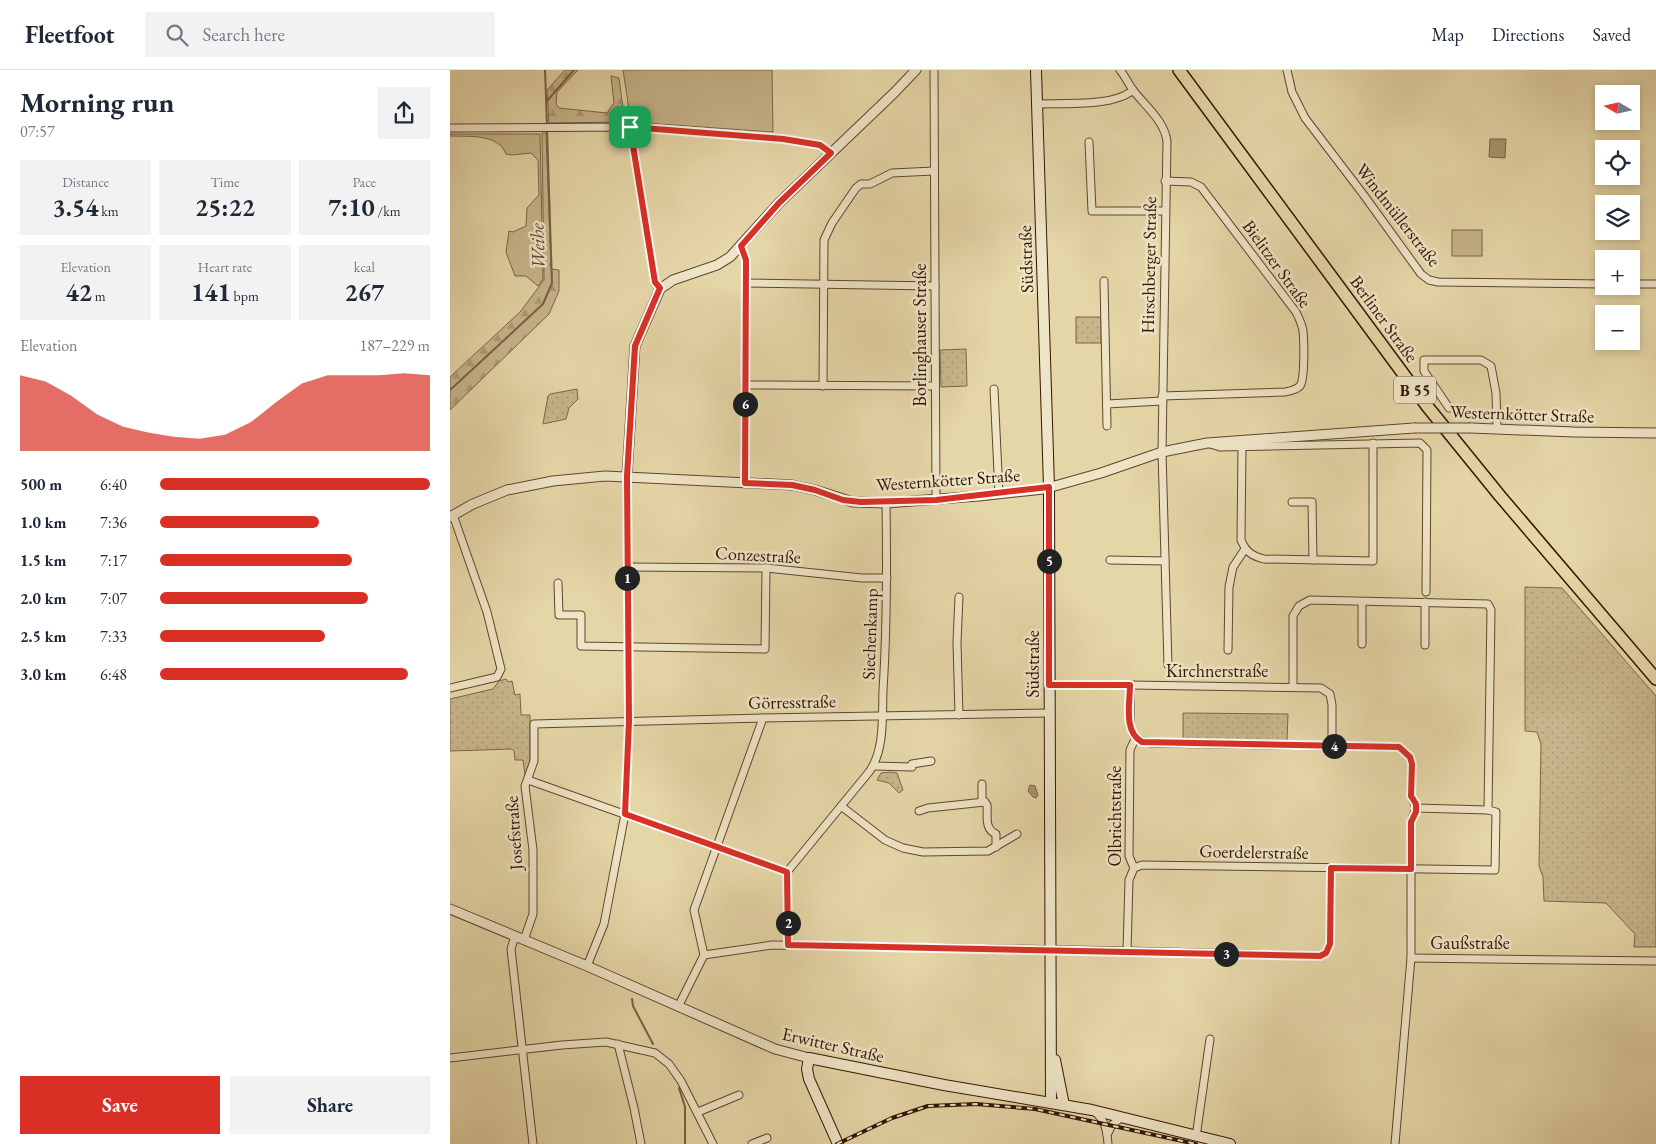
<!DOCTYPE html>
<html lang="en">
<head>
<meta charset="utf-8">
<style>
	:root { --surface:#fff; --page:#f2f2f3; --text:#1f2937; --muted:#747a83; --line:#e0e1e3; --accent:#d93025 }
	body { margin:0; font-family:"EB Garamond",serif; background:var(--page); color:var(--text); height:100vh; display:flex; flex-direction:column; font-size:19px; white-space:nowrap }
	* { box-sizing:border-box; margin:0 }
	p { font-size:16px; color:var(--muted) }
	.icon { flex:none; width:28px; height:28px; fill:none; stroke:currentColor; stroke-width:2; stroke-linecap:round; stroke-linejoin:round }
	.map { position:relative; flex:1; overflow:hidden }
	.drawer { display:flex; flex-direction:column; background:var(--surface); width:450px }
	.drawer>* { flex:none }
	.needle { width:32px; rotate:279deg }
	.controls { position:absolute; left:1145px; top:15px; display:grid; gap:10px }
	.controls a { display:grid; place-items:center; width:45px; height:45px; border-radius:0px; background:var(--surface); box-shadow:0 2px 8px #0003; font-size:25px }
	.pin { position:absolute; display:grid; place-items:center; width:42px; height:42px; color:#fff; margin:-21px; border-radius:10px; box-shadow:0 2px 8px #0006 }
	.km { position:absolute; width:25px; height:25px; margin:-12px; border-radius:50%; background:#222; color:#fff; font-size:14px; line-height:25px; text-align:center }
	.round { display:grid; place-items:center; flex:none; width:52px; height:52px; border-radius:0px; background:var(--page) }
	.summary { display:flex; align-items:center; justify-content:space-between; height:85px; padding:0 20px }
	h1 { font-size:28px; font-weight:700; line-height:38px }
	.metrics { display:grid; grid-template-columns:repeat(3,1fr); gap:8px; height:85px; padding:5px 20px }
	.metrics div { display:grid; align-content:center; border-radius:0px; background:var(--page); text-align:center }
	.metrics b { font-size:25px; font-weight:700 }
	.metrics small { font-size:14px; font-weight:400 }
	.metrics p { font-size:14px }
	.chart { height:140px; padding:10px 20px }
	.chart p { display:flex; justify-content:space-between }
	.chart svg { width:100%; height:90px; margin-top:5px; fill:var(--accent); opacity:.7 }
	.primary-button { display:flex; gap:10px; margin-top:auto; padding:10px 20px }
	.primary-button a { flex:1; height:58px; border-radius:0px; background:var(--accent); color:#fff; font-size:20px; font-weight:700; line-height:58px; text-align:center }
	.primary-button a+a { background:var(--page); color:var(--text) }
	ul { padding:0 20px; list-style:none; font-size:16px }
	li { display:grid; grid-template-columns:80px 60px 1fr; align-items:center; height:38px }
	li i { height:12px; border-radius:6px; background:var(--accent) }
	header { display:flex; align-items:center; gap:30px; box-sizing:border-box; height:70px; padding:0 25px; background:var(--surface); border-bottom:1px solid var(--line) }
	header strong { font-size:24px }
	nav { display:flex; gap:28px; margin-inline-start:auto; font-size:18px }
	.search { width:350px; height:45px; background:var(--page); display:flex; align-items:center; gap:12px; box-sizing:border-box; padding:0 18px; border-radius:0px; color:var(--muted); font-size:19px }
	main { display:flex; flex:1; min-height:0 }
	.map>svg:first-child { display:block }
	.grass { fill:#c7b58b; stroke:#7d6548 }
	.forest { fill:url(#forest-firs); stroke:#7d6548 }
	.park { fill:url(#park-dots); stroke:#7d6548 }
	.water { fill:#a89470; stroke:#796145 }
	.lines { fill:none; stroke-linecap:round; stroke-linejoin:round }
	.stream { stroke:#796145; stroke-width:2 }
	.minor-casing { stroke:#60452e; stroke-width:9 }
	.tertiary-casing { stroke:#60452e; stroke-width:11 }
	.secondary-casing { stroke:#331505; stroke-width:12 }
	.primary-casing { stroke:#331505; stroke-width:14 }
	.minor { stroke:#eee4c6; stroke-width:7 }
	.tertiary { stroke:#eee4c6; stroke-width:9 }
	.secondary { stroke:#eee4c6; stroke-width:10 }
	.primary { stroke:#e5d6a7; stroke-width:11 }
	.rail-casing { stroke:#331505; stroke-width:4 }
	.rail { stroke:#eee4c6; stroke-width:2; stroke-dasharray:5.5; stroke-linecap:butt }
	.tertiary-bridge-casing { stroke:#60452e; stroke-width:11; stroke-linecap:butt }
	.tertiary-bridge { stroke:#eee4c6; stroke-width:9 }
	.route-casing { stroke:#fff; stroke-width:10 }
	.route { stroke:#d93025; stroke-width:6 }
	.labels { text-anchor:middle; stroke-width:5; stroke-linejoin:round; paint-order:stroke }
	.shield { fill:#eee4c6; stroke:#6b533f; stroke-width:1 }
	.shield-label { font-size:16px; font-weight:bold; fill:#331505 }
	.street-label { font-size:18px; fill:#331505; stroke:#eee4c6 }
	.water-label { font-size:19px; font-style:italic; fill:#624830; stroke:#eee4c6 }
</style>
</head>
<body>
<header>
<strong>Fleetfoot</strong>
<div class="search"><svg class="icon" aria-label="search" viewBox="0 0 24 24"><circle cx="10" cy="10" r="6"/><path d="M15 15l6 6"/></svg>Search here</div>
<nav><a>Map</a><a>Directions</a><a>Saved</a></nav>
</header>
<main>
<section class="drawer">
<div class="summary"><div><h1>Morning run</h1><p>07:57</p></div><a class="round"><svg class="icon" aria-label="share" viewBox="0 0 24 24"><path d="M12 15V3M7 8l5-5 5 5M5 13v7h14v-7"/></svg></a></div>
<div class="metrics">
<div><p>Distance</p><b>3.54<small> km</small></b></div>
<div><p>Time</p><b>25:22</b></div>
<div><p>Pace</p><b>7:10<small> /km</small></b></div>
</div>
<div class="metrics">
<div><p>Elevation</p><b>42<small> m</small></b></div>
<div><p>Heart rate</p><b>141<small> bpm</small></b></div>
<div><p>kcal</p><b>267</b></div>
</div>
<div class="chart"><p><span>Elevation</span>187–229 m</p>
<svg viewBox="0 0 160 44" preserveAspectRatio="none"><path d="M0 44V7L10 10L20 17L30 26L40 32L50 35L60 37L70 38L80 36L90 30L100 20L110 11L120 7L130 7L140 7L150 6L160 7V44z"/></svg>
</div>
<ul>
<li><b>500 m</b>6:40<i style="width:100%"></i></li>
<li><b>1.0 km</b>7:36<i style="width:59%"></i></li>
<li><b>1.5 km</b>7:17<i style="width:71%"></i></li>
<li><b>2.0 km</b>7:07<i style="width:77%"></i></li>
<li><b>2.5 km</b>7:33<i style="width:61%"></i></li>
<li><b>3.0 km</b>6:48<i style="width:92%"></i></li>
</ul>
<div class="primary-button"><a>Save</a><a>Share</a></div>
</section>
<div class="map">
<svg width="1206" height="1074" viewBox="0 0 1206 1074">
	<defs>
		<pattern id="forest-firs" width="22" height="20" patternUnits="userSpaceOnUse" patternTransform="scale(1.25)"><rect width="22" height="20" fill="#c7b58b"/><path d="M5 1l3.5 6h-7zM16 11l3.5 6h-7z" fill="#ab9b76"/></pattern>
		<pattern id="park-dots" width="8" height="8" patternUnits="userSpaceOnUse" patternTransform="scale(1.25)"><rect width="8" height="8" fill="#c7b58b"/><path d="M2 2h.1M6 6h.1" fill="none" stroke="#ab9b76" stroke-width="1.8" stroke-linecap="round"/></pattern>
	</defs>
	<rect width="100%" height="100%" fill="#e5d6a7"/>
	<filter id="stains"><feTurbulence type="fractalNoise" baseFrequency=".004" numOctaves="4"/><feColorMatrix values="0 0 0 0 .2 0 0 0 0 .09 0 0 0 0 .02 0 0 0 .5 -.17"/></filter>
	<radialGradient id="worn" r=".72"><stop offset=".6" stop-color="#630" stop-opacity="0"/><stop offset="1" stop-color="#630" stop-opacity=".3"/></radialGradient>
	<!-- grass -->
	<g class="grass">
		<polygon points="173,0 322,0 323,62 181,52"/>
		<path d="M0,64H90L93,209L88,216L76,206H65L56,182L59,161L63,162L76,156L77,138L89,125L88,90L81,83L62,85L56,84C48,63 19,67 0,66Z"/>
		<rect x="1002" y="160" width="30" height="26"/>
	</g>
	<!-- forest -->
	<g class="forest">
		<polygon points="115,0 128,0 107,22 106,34 109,38 157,43 164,33 161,6 169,8 174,46 170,52 99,53 97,20"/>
		<polygon points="92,63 96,63 101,199 109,200 109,221 99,244 0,340 0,307 70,242 94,210"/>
	</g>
	<!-- park -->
	<g class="park">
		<rect x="626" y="247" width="25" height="26"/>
		<polygon points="516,279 517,316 491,317 490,280"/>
		<polygon points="127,319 128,329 119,338 116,349 93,354 98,326 100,324"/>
		<polygon points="1075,517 1112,518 1206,626 1206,877 1184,877 1185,864 1156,833 1094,831 1093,807 1089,796 1091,674 1087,662 1075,661"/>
		<polygon points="56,609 58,612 62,611 65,625 70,624 71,645 80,645 80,694 77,705 75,705 73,690 65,690 64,681 62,679 0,681 0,629 43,619 49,611"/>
		<polygon points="733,643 838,644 837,671 733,669"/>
		<polygon points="440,702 447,703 453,720 449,723 439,713 427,710 431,703"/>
	</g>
	<!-- water -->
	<g class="water">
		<polygon points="1040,69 1056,69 1055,88 1039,87"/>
		<polygon points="580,715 585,716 588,725 586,728 583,727 578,721"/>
	</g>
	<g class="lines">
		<!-- stream -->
		<g class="stream">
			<polyline points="95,0 97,55"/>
			<polyline points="96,32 124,0"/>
			<polyline points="0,320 93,234 102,213 97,60"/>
			<polyline points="182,929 183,936 203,974"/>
			<polyline points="229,1018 235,1037 235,1074"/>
		</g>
		<defs>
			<g id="minor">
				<polyline points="484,0 486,430"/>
				<path d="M670,0C675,6 678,13 683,20C695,36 714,50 717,71L712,382L718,595"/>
				<polyline points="837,0 842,22 855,48 913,124 971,204 979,210 988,212 1154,214"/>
				<path d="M587,34C612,33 664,37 683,20"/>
				<polyline points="180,57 205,213 210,219"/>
				<polyline points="0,58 180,57 333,69 370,75 381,83"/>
				<polyline points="639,72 642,141 715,141"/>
				<polyline points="291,175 296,190 295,413"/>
				<polyline points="654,211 657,356"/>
				<polyline points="296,213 485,216"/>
				<polyline points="1181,214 1206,214"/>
				<polyline points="295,315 484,316"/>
				<polyline points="373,316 374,170 382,153 406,118 411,114 420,114 442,103 484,101"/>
				<polyline points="544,319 549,424"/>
				<path d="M712,326L835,322C840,321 846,320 850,316C855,309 854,271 853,261C852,254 849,248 846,242L751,117L741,112L715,111"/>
				<polyline points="657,334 712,331"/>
				<polyline points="999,338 974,301 974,290 1031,290 1041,296 1046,323 1047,358"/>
				<polyline points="760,374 770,377 970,373 977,380 976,522"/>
				<path d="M792,377L791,470C796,482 802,486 814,489L923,491V373"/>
				<polyline points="842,432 862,432 863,490"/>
				<polyline points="660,490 715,491"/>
				<polyline points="177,497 316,498 412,508 437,508"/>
				<polyline points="108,513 109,545 131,545 131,576 315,579 316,498"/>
				<polyline points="509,527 507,572 509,645"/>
				<polyline points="912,574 912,532"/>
				<polyline points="975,575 975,532"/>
				<polyline points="778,580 779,517 783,497 795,479"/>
				<polyline points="599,615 680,615 871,618 880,624 882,635 882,676"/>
				<polyline points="680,615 680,656 685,669 680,680 679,786 684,798"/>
				<polyline points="0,618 47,607 51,599 37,542 3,445"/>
				<polyline points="685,669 700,673 949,677 960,687 962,694 961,726 966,738 961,752 961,888 945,1074"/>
				<polyline points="424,696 462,697 462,694 481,691"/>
				<polyline points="78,710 337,802"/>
				<path d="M532,714V729L537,735C538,746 534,759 546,764V777"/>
				<polyline points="391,736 435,770 453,778 473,782 538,781 567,764"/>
				<polyline points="966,738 1038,740"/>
				<polyline points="469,741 478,738 535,732"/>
				<polyline points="684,798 692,795 1045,800 1046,742 1038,740 1041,540 1038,534 860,530 849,536 843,546 843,616"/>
				<polyline points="65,866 61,879 83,1074"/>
				<polyline points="74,870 83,844 83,780 75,716 84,691 84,654 313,648 600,643"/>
				<path d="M338,875L337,802L419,702C435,680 432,646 433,620C437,558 437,495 436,433"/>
				<polyline points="677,881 679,810 684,798"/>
				<polyline points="254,885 244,840 313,648"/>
				<polyline points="961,888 1206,891"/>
				<polyline points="137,896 154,854 175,744 179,651 177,406"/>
				<polyline points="228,937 254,885 322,875 677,881 870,886 876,883 880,874 881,798"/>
				<polyline points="168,974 184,1038 191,1074"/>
				<polyline points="0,988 112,975 156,972 205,983 219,994 231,1011 263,1074"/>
				<path d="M644,1041C655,1050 657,1060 658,1074"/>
				<polyline points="248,1042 289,1025"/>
				<polyline points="657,1065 662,1055 672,1047"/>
				<polyline points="746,1067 760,969"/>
				<polyline points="302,1074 317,1068"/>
			</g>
			<g id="tertiary">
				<polyline points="1021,358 1124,362 1206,363"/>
				<polyline points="177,406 185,276 210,219 223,210 267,195 280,187 329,133 444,23 466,0"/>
				<polyline points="0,447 23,434 57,420 103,411 155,406 342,415 365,420 403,432 436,433 529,426 594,419 651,403 712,382 757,373 964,358"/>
				<polyline points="0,839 137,896 325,979 359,988"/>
			</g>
			<g id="secondary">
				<polyline points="586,0 599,417 601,1033"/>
				<polyline points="605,990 614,1035"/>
				<polyline points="388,1074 359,1009 357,999 359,988 494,1015 642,1040 780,1074"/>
			</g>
			<polyline id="primary" points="729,0 977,336 1050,426 1206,609"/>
		</defs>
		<!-- minor casing -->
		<use href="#minor" class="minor-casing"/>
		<!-- tertiary casing -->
		<use href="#tertiary" class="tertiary-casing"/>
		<!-- secondary casing -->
		<use href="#secondary" class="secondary-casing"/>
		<!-- primary casing -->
		<use href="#primary" class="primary-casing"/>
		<!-- minor -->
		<use href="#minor" class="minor"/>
		<!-- tertiary -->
		<use href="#tertiary" class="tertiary"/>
		<!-- secondary -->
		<use href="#secondary" class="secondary"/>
		<!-- primary -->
		<use href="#primary" class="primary"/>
		<defs>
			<polyline id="rail" points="387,1074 442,1048 478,1036 526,1034 585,1039 746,1074"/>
		</defs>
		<!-- rail casing -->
		<use href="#rail" class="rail-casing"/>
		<!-- rail -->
		<use href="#rail" class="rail"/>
		<defs>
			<polyline id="tertiary-bridge" points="964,358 1021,358"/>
		</defs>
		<!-- tertiary-bridge casing -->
		<use href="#tertiary-bridge" class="tertiary-bridge-casing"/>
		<!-- tertiary-bridge -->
		<use href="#tertiary-bridge" class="tertiary-bridge"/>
	</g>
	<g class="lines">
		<defs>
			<path id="route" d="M180,57L333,69L370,75L381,83L329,133L291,176L296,190L295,413L342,415L365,420L393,430L411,432L486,430L599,417V615H680C680,633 673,662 692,672L949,677L960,687L962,694L961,726L966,734V742L961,752V799L881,798L880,874L876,883L870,886L338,875L337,802L175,744L179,651L177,406L185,276L210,218L205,212Z"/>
		</defs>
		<!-- route casing -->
		<use href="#route" class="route-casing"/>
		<!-- route -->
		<use href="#route" class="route"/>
	</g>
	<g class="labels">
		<!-- shield labels -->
		<rect class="shield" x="944" y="306.5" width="42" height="27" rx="4"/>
		<g class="shield-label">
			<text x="965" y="326">B 55</text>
		</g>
		<!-- street labels -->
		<g class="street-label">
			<text transform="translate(948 145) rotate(52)" y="6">Windmüllerstraße</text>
			<text transform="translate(576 189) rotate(-92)" y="6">Südstraße</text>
			<text transform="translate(827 194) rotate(54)" y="6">Bielitzer Straße</text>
			<text transform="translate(699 195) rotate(-89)" y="6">Hirschberger Straße</text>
			<text transform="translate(934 249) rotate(54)" y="6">Berliner Straße</text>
			<text transform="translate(470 265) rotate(-90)" y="6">Borlinghauser Straße</text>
			<text transform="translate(1072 344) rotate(2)" y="6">Westernkötter Straße</text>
			<text transform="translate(498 410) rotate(-4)" y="6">Westernkötter Straße</text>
			<text transform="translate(308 485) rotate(3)" y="6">Conzestraße</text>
			<text transform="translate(420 564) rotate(-88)" y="6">Siechenkamp</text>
			<text transform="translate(583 594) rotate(-90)" y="6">Südstraße</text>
			<text x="767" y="607">Kirchnerstraße</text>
			<text transform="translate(342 632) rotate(-1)" y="6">Görresstraße</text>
			<text transform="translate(665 746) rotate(-90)" y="6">Olbrichtstraße</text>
			<text transform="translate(64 763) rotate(-94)" y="6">Josefstraße</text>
			<text transform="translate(804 782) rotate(1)" y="6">Goerdelerstraße</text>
			<text x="1020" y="879">Gaußstraße</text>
			<text transform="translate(383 975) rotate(13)" y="6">Erwitter Straße</text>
		</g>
		<!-- water labels -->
		<g class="water-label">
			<text transform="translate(87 176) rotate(-92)" y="7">Weihe</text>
		</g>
	</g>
	<rect width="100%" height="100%" filter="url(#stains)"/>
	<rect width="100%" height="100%" fill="url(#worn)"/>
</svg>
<div class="controls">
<a><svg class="needle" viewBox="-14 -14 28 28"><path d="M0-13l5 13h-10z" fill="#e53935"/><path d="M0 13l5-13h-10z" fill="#747a83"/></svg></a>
<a><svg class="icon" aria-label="locate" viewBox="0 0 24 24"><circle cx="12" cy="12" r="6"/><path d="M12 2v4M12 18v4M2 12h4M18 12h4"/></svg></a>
<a><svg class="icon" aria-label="layers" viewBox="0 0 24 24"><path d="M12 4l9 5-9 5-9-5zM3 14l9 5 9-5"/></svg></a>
<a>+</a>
<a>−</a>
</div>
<div class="pin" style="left:180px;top:57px;background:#1e9e55"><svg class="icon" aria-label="arrive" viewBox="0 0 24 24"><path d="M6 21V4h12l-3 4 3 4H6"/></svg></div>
<b class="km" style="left:177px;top:508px">1</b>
<b class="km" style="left:338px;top:853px">2</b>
<b class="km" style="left:776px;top:884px">3</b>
<b class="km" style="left:884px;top:676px">4</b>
<b class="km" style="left:599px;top:491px">5</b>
<b class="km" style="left:295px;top:334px">6</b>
</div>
</main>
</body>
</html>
